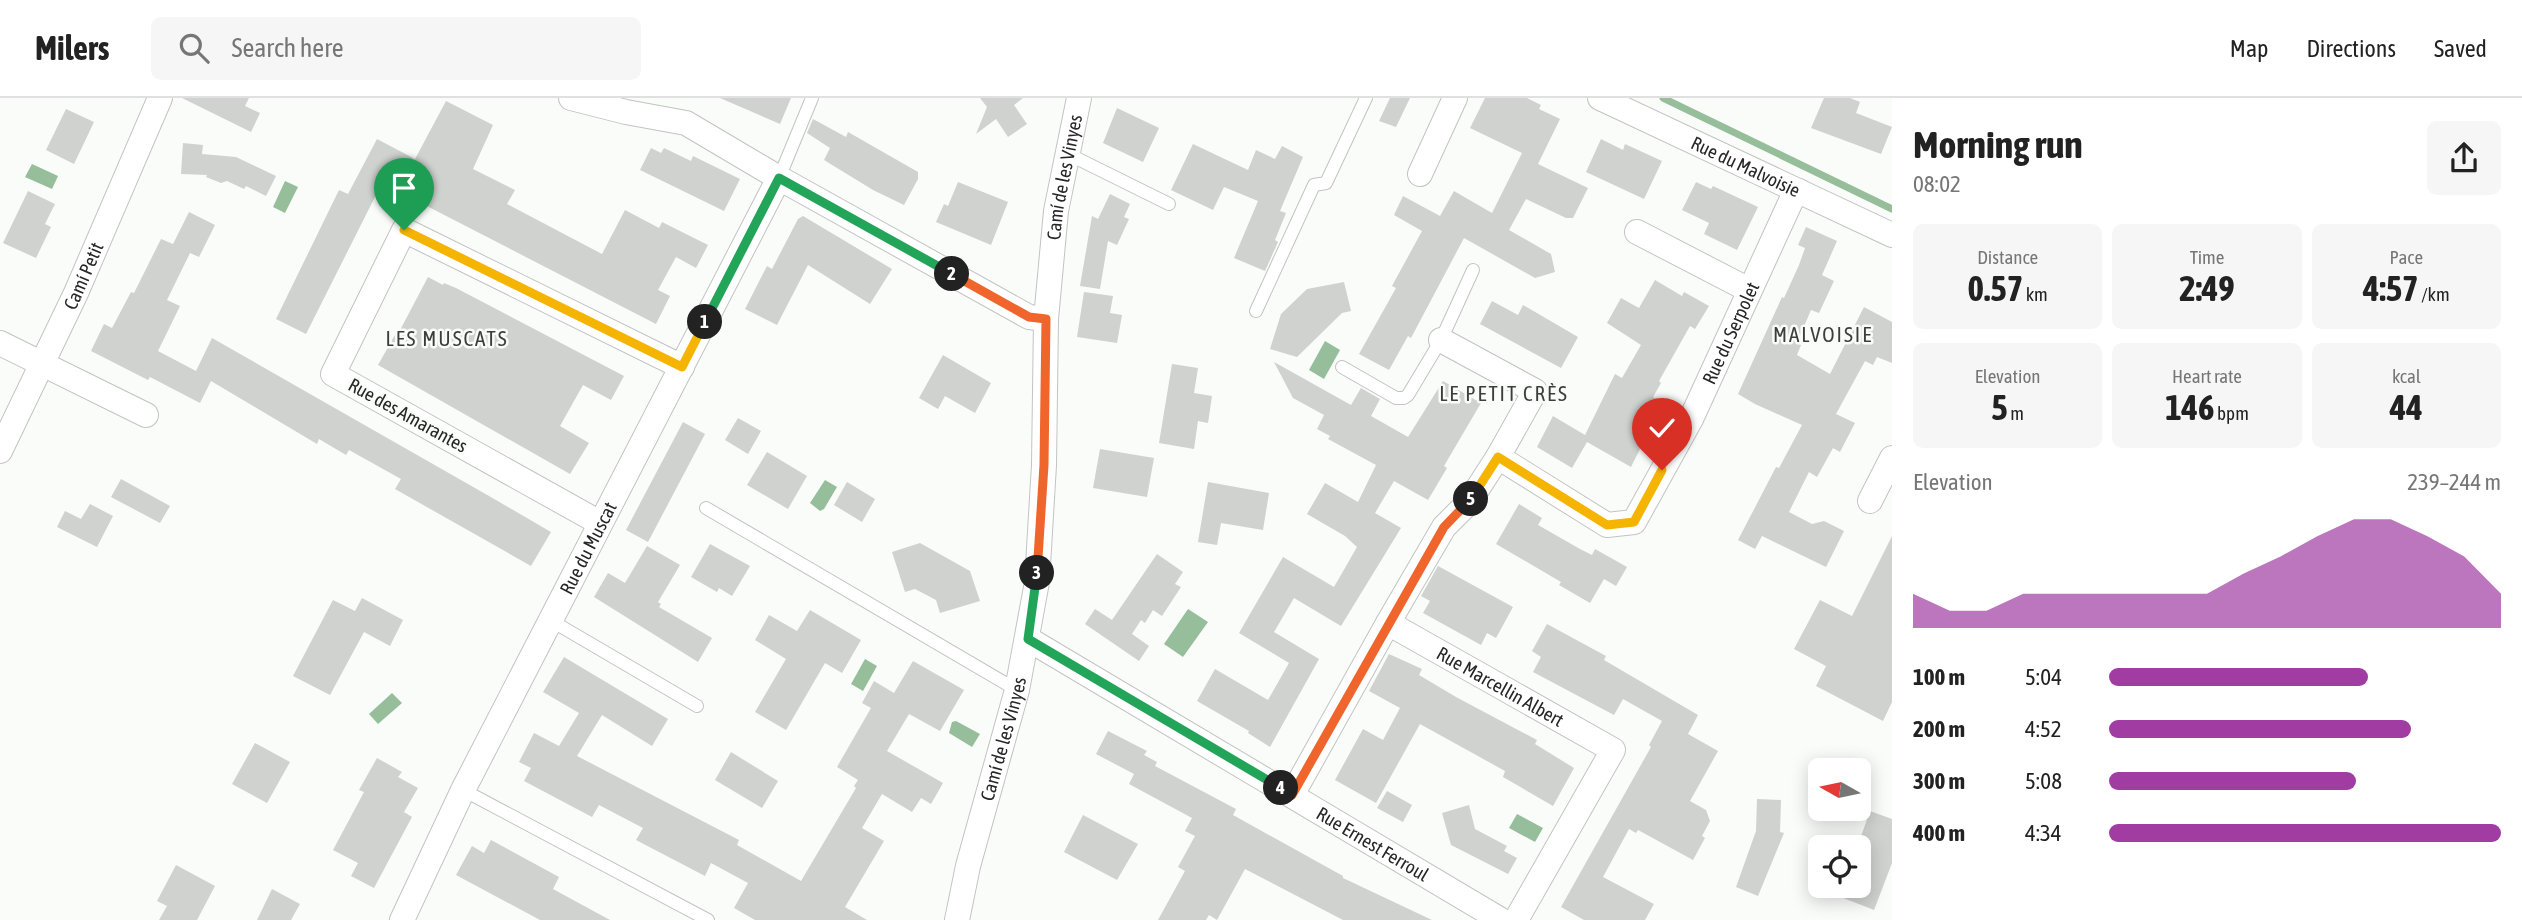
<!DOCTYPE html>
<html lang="en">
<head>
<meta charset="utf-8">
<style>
	:root { --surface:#fff; --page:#f6f6f6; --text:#222; --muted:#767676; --line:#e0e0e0; --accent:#a13da2 }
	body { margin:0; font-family:"Asap Condensed",sans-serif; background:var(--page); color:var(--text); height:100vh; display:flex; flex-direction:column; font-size:26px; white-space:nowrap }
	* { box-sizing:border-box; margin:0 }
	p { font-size:23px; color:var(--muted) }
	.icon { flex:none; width:38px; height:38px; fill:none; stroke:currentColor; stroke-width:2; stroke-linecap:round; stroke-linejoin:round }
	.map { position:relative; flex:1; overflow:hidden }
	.sheet { display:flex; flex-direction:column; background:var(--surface); width:630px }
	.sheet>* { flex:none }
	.needle { width:46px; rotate:279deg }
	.fabs { position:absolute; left:1808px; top:660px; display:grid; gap:14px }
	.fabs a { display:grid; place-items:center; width:63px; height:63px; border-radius:10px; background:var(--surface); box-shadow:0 4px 18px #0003; font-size:35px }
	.pin { position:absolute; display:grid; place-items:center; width:60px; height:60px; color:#fff; margin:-72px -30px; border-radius:50% 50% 50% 0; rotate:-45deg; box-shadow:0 0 7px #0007 }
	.pin .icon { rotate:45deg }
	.km { position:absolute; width:35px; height:35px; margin:-18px; border-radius:50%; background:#222; color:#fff; font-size:19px; line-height:35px; text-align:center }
	.round { display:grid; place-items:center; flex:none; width:74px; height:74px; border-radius:10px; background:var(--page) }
	.head { display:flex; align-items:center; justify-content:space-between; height:119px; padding:0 21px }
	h1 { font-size:38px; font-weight:700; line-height:52px }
	.figures { display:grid; grid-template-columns:repeat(3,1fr); gap:10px; height:119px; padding:7px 21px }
	.figures div { display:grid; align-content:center; border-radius:10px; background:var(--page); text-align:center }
	.figures b { font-size:35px; font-weight:700 }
	.figures small { font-size:19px; font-weight:400 }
	.figures p { font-size:19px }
	.chart { height:196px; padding:14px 21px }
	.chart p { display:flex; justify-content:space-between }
	.chart svg { width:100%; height:126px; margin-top:7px; fill:var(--accent); opacity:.7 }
	ul { padding:0 21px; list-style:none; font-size:23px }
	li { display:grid; grid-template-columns:112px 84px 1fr; align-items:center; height:52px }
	li i { height:18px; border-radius:9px; background:var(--accent) }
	header { display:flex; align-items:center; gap:42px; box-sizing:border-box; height:98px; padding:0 35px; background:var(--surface); border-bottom:2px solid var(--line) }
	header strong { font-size:33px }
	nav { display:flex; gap:38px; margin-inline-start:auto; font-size:24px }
	.search { width:490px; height:63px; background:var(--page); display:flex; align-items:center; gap:18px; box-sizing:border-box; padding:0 24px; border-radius:10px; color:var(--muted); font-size:26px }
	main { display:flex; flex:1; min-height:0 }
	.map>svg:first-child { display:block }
	.water { fill:#96be9a }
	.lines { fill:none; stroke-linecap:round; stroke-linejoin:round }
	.stream { stroke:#96be9a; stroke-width:7 }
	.building { fill:#cfd2cf }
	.service-casing { stroke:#c1c4c1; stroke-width:14 }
	.minor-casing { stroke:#c1c4c1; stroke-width:26 }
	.service { stroke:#fff; stroke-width:12 }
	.minor { stroke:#fff; stroke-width:24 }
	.split-1-casing { stroke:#fff; stroke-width:14 }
	.split-2-casing { stroke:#fff; stroke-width:14 }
	.split-3-casing { stroke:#fff; stroke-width:14 }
	.split-4-casing { stroke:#fff; stroke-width:14 }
	.split-5-casing { stroke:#fff; stroke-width:14 }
	.split-6-casing { stroke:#fff; stroke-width:14 }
	.split-1 { stroke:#f5b400; stroke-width:9 }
	.split-2 { stroke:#22a559; stroke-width:9 }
	.split-3 { stroke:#f0652b; stroke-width:9 }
	.split-4 { stroke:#22a559; stroke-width:9 }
	.split-5 { stroke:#f0652b; stroke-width:9 }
	.split-6 { stroke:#f5b400; stroke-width:9 }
	.labels { text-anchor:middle; stroke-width:5; stroke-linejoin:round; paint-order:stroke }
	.street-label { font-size:19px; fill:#262726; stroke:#f9fcf9 }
	.neighbourhood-label { font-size:21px; letter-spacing:2px; fill:#3c3e3c; stroke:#f9fcf9 }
</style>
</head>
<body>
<header>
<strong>Milers</strong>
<div class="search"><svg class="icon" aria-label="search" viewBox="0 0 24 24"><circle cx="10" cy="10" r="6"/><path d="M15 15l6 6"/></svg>Search here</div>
<nav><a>Map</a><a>Directions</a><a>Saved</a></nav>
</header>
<main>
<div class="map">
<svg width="1892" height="822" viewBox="0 0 1892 822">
	<rect width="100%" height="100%" fill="#f9fcf9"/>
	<!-- water -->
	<g class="water">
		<polygon points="32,66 58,78 52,91 25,79"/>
		<polygon points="285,83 298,89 285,115 273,109"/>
		<polygon points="1325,243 1340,252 1324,281 1309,272"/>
		<polygon points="825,382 837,389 824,411 820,413 810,405"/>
		<polygon points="1188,511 1208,524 1183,559 1164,546"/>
		<polygon points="865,561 877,568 863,593 851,586"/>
		<polygon points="392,595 402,605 378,626 369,616"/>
		<polygon points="956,623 980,636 972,649 949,635 952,624"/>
		<polygon points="1517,716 1543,730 1535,744 1509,730"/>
	</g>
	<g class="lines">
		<!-- stream -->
		<polyline class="stream" points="1663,0 1892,111"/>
	</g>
	<!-- building -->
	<g class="building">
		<polygon points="182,0 249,0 245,8 260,15 251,34"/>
		<polygon points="720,0 791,0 780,26"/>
		<polygon points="980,0 1023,0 1014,7 1027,26 1008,39 996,21 976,36 987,9"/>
		<polygon points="1390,0 1410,0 1396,29 1379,23"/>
		<polygon points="1485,0 1527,0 1541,7 1539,11 1560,21 1538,66 1588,90 1573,120 1566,120 1526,101 1509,132 1551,156 1555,174 1535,180 1464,140 1411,240 1408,238 1389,272 1359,256 1396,190 1392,188 1422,133 1394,117 1403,98 1440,118 1454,93 1492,115 1522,55 1470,30"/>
		<polygon points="1824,0 1850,0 1860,4 1856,15 1892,29 1881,56 1811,30"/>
		<polygon points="446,3 493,27 473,71 515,92 507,106 602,156 625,112 659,130 662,124 708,147 696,170 676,159 658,192 670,198 656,226 382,85 306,236 276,221 339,92 348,96 377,41 415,61"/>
		<polygon points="1117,10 1159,30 1143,64 1103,45"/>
		<polygon points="66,11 94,24 74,66 46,52"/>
		<polygon points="813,21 846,39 848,34 918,74 918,81 904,107 873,92 824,62 830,50 807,35"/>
		<polygon points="1601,41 1623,52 1625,46 1662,63 1644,101 1586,74"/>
		<polygon points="183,45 203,47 202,56 236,59 276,78 266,98 246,88 244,91 227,83 221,85 206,79 207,77 181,76"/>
		<polygon points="1193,46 1248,72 1256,52 1275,61 1282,48 1303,59 1280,113 1286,115 1275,142 1278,144 1265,173 1234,160 1258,103 1224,89 1213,112 1171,92"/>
		<polygon points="651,50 661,55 664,50 691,63 693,58 740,81 724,113 640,72"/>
		<polygon points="958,84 1008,104 991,147 936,124 944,106 948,108"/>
		<polygon points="1696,84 1711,91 1713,88 1758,109 1737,152 1704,136 1709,125 1682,112"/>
		<polygon points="28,93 55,106 45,126 51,129 36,160 3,145"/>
		<polygon points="1110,96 1130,106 1124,119 1129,121 1117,147 1108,143 1100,191 1080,188 1092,118 1098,121"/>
		<polygon points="189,114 215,127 199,159 190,155 167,202 180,208 158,253 196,273 212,240 496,402 551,434 531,468 395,391 401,381 349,352 346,357 319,341 317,346 211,283 200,305 150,279 148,282 91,253 104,226 112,230 131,194 134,195 161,141 173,146"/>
		<polygon points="803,118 892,171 870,206 808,167 777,227 745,211 767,168 772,171 798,121"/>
		<polygon points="1806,129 1837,143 1822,177 1834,183 1819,215 1811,212 1797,245 1801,247 1797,257 1830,276 1864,209 1892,224 1892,265 1877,259 1873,267 1865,263 1836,316 1855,325 1840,354 1833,350 1817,379 1809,374 1789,414 1812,426 1824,423 1844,433 1826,469 1762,438 1755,451 1738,442 1776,369 1779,370 1802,327 1755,306 1738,296 1782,199 1784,200 1799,167 1805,150 1798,147"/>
		<polygon points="428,179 443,187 444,185 456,190 624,278 611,302 583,287 560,328 589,345 570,376 378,267 396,235 398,236"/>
		<polygon points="1655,182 1682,198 1684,194 1709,208 1695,231 1690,228 1659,283 1661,285 1653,299 1657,302 1650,312 1653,314 1638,339 1644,343 1631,369 1587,344 1572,370 1537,349 1553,318 1585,337 1615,276 1622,280 1641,247 1607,225 1621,200 1639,210"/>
		<polygon points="1344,184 1351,213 1342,215 1297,259 1270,251 1281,216 1307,191"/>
		<polygon points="1084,194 1113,198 1110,215 1122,217 1117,245 1077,239"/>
		<polygon points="1492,203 1518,217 1523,207 1578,239 1561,270 1480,226"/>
		<polygon points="943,257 991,285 975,315 945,298 938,311 919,300"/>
		<polygon points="1274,264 1351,307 1361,290 1380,301 1371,318 1408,339 1443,283 1481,305 1444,368 1447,370 1428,402 1394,383 1375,415 1401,430 1341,528 1294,500 1274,534 1319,561 1270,649 1248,635 1249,633 1197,603 1215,571 1268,602 1289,565 1239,535 1283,459 1334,489 1357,449 1345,438 1307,416 1325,385 1358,404 1376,367 1328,341 1330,338 1317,331 1324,317 1293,300"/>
		<polygon points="1172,266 1198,270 1194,295 1212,298 1208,325 1198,323 1194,351 1159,345"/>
		<polygon points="738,320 761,333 748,356 725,342"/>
		<polygon points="683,324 705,336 648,444 626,432"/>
		<polygon points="1100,351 1154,360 1147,399 1093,390"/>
		<polygon points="767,354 807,378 788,411 747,387"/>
		<polygon points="121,381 170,408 160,425 111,399"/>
		<polygon points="847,384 875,401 862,424 834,407"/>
		<polygon points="1208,384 1269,395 1263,432 1221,425 1217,447 1198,444"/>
		<polygon points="90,406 113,418 97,449 57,429 65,413 81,421"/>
		<polygon points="1519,406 1542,420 1538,427 1580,451 1592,457 1595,451 1627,469 1616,488 1604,481 1590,505 1559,487 1561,484 1496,446"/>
		<polygon points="1892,438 1892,604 1883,623 1816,588 1826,568 1794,551 1820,502 1852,518"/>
		<polygon points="920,445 970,473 980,503 940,515 936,502 915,491 905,494 892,454"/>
		<polygon points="710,446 750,468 732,498 719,490 717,494 691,479"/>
		<polygon points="647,448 680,467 658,504 661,506 659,509 712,540 698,564 594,499 608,475 625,485"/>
		<polygon points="1157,456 1183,474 1175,486 1181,489 1162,518 1153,512 1145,525 1141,522 1132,536 1149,548 1139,563 1085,526 1095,511 1112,522"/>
		<polygon points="1438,468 1513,509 1496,540 1487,535 1481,547 1423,515 1430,503 1421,498"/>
		<polygon points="362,500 403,522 390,548 364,534 330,597 293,578 333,502 355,513"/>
		<polygon points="810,512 861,542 842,575 825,565 786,632 755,614 786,561 755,542 769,517 797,533"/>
		<polygon points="1547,526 1606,558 1604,562 1698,617 1688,636 1718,653 1690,703 1706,712 1710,723 1702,738 1705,740 1693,762 1638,732 1636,735 1629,731 1603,779 1654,806 1645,822 1584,822 1561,809 1651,649 1649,647 1662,623 1623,601 1614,617 1533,574 1541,559 1532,553"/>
		<polygon points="1389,556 1422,571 1419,577 1456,599 1537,642 1535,646 1574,670 1553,708 1503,679 1505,673 1420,626 1376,705 1335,682 1363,631 1383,642 1400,610 1369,593"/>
		<polygon points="564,559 668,621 652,648 602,617 577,658 739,742 737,747 801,783 856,690 854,688 858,682 837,669 871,610 862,605 874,583 894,595 913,563 964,592 940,633 909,616 887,653 943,685 931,706 921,700 912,714 882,696 862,730 884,743 845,809 867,822 755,822 734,810 748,785 711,765 705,778 636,742 643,730 599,707 592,719 524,683 531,670 519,664 534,635 559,648 579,615 543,594"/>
		<polygon points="1108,633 1147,653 1144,657 1157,664 1155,668 1236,711 1233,717 1343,778 1343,780 1432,822 1343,822 1245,771 1217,822 1209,817 1206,822 1158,822 1185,773 1178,769 1195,738 1185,733 1192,720 1129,686 1134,676 1096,656"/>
		<polygon points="255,645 290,664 267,705 232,686"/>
		<polygon points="731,654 778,683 762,710 715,682"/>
		<polygon points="377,660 402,674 398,679 418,690 404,714 412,719 374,790 351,778 358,765 333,752 364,694 359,692"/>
		<polygon points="1387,693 1412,707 1403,724 1377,710"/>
		<polygon points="1757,701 1781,702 1780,734 1784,735 1758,798 1736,789 1756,733"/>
		<polygon points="1469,707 1475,731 1507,748 1504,753 1517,760 1508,776 1451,747 1442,715"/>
		<polygon points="1870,713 1892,721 1892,765 1874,812 1815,789 1858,788 1858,773 1867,752 1860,750 1863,743 1860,741"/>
		<polygon points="1083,717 1138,746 1117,782 1064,754"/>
		<polygon points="491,742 559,779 553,791 610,822 540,822 456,777 472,748 484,755"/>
		<polygon points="176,767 215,788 197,822 159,822 167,808 157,803"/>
		<polygon points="272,791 300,806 291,822 257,822"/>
	</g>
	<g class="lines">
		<defs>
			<g id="service">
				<polyline points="1068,56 1169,106"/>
				<polyline points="779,80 812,0"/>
				<polyline points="1256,213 1314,87 1326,85 1366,0"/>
				<polyline points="1342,269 1396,300 1404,300 1408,297 1441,242 1473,172"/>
				<polyline points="706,410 1017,592"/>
				<polyline points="550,522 697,608"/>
				<polyline points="463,692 708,822"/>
			</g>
			<g id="minor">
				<polyline points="571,0 626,14 686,25 779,80 1029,219 1046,221"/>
				<path id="s1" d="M1600,0L1892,137"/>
				<polyline points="1420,76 1455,0"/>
				<polyline points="1637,134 1749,192"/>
				<polyline points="0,245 146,317"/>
				<path id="s2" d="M0,353L76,195L160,0"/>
				<path id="s3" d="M1498,359L1607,427L1634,424L1691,321L1791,103L1799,93"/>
				<polyline points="1870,403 1892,360"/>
				<polyline points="600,425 333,276 404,132 682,269"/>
				<polyline points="1388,525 1444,429 1469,404 1498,359 1535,293 1441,242"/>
				<path id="s4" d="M1028,541L1501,822"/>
				<path id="s5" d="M1292,697L1388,525L1613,652L1516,822"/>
				<path id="s6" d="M402,822L463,692L779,80"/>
				<path id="s7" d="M957,822L968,768L1017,592L1037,484L1044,367L1046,221L1056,113L1079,0"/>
			</g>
		</defs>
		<!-- service casing -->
		<use href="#service" class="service-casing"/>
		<!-- minor casing -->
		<use href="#minor" class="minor-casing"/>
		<!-- service -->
		<use href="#service" class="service"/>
		<!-- minor -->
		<use href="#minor" class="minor"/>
	</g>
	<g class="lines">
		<defs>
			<polyline id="split-1" points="404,132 682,269 705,224"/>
			<polyline id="split-2" points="705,224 779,80 952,176"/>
			<polyline id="split-3" points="952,176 1029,219 1046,221 1044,367 1037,475"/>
			<polyline id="split-4" points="1037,475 1028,541 1281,690"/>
			<polyline id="split-5" points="1281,690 1292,697 1444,429 1471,401"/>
			<polyline id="split-6" points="1471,401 1498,359 1607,427 1634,424 1662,372"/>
		</defs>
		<!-- split-1 casing -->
		<use href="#split-1" class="split-1-casing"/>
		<!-- split-2 casing -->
		<use href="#split-2" class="split-2-casing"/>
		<!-- split-3 casing -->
		<use href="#split-3" class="split-3-casing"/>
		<!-- split-4 casing -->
		<use href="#split-4" class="split-4-casing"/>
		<!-- split-5 casing -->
		<use href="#split-5" class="split-5-casing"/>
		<!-- split-6 casing -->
		<use href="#split-6" class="split-6-casing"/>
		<!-- split-1 -->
		<use href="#split-1" class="split-1"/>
		<!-- split-2 -->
		<use href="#split-2" class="split-2"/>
		<!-- split-3 -->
		<use href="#split-3" class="split-3"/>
		<!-- split-4 -->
		<use href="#split-4" class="split-4"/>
		<!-- split-5 -->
		<use href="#split-5" class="split-5"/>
		<!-- split-6 -->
		<use href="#split-6" class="split-6"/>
	</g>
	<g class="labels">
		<!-- street labels -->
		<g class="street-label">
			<text dy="7" stroke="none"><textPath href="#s1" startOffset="161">Rue du Malvoisie</textPath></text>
			<text dy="7" stroke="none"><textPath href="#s7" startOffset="754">Camí de les Vinyes</textPath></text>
			<text dy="7" stroke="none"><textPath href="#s2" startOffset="194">Camí Petit</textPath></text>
			<text dy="7" stroke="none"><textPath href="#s3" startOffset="368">Rue du Serpolet</textPath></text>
			<text transform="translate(408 317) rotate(29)" y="7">Rue des Amarantes</text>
			<text dy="7" stroke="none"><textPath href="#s6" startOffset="416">Rue du Muscat</textPath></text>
			<text dy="7" stroke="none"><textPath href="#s5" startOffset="326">Rue Marcellin Albert</textPath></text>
			<text dy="7" stroke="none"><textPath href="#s7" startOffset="187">Camí de les Vinyes</textPath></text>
			<text dy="7" stroke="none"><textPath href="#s4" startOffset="401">Rue Ernest Ferroul</textPath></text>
		</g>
		<!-- neighbourhood labels -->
		<g class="neighbourhood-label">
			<text x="1823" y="244">MALVOISIE</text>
			<text x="447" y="248">LES MUSCATS</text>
			<text x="1504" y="303">LE PETIT CRÈS</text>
		</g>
	</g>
</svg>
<div class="fabs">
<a><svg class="needle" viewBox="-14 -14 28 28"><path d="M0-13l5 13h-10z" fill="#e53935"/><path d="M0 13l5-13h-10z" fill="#767676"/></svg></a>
<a><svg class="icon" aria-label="locate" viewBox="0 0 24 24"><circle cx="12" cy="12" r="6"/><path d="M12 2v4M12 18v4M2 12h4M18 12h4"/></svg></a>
</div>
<div class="pin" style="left:404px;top:132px;background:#1e9e55"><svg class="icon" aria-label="arrive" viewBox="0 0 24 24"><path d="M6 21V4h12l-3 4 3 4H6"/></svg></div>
<div class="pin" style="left:1662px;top:372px;background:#d93025"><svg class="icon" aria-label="check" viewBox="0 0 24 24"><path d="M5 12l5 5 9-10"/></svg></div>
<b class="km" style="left:705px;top:224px">1</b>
<b class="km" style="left:952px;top:176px">2</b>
<b class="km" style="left:1037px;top:475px">3</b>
<b class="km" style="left:1281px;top:690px">4</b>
<b class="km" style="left:1471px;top:401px">5</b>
</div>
<section class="sheet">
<div class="head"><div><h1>Morning run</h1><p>08:02</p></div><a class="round"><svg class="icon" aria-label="share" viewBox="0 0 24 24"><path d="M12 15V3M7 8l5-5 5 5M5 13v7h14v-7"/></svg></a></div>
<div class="figures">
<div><p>Distance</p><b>0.57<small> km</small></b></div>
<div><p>Time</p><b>2:49</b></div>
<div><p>Pace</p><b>4:57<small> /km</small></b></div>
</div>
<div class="figures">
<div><p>Elevation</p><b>5<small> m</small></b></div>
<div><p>Heart rate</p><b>146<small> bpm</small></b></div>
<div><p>kcal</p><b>44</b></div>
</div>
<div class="chart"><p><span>Elevation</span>239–244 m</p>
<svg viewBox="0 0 160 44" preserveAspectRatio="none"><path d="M0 44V32L10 38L20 38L30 32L40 32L50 32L60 32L70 32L80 32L90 25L100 19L110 12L120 6L130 6L140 12L150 19L160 32V44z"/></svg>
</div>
<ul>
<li><b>100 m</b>5:04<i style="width:66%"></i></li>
<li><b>200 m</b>4:52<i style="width:77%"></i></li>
<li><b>300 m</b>5:08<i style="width:63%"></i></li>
<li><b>400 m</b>4:34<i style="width:100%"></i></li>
</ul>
</section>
</main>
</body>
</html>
